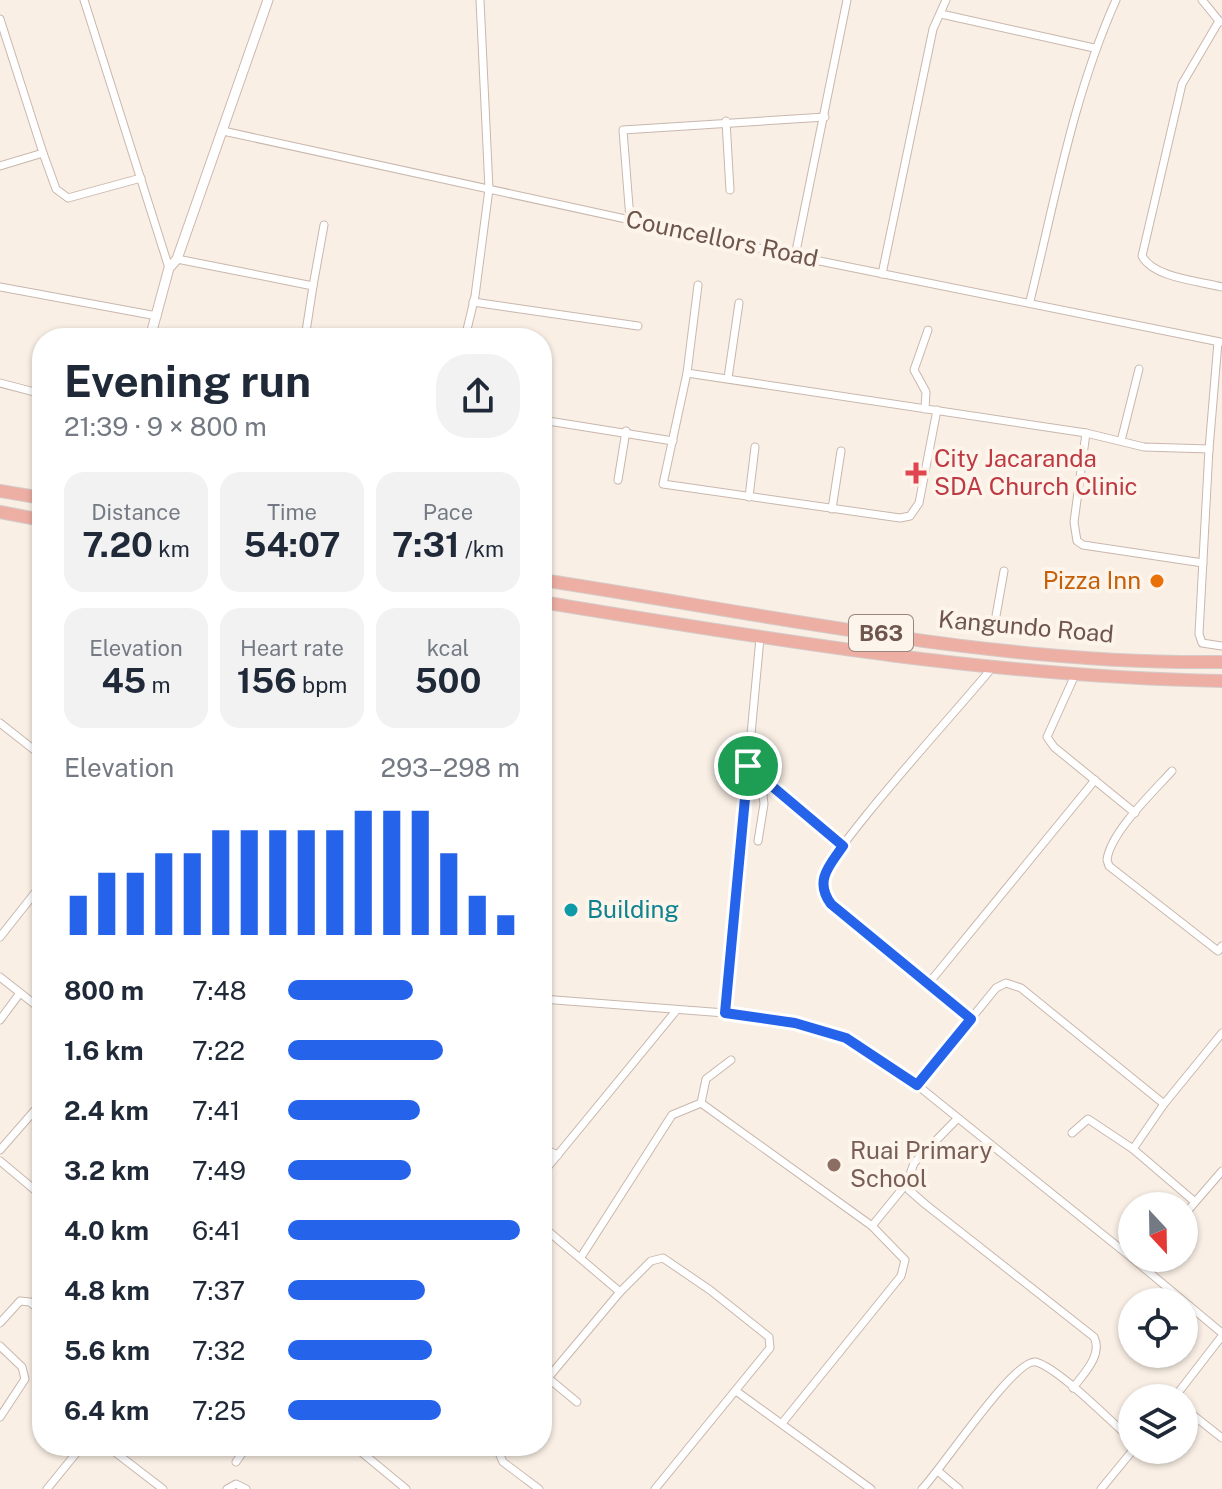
<!DOCTYPE html>
<html lang="en">
<head>
<meta charset="utf-8">
<style>
	:root { --surface:#fff; --page:#f2f2f3; --text:#1f2937; --muted:#747a83; --accent:#2563eb }
	body { margin:0; font-family:"Public Sans",sans-serif; background:var(--page); color:var(--text); height:100vh; display:flex; flex-direction:column; font-size:30px; white-space:nowrap }
	* { box-sizing:border-box; margin:0 }
	p { font-size:26px; color:var(--muted) }
	.icon { flex:none; width:44px; height:44px; fill:none; stroke:currentColor; stroke-width:2; stroke-linecap:round; stroke-linejoin:round }
	.map { position:relative; flex:1; overflow:hidden }
	.panel { position:absolute; left:32px; top:328px; width:520px; height:1128px; display:flex; flex-direction:column; background:var(--surface); border-radius:32px; box-shadow:0 2px 6px #0004 }
	.panel>* { flex:none }
	.needle { width:52px; rotate:158deg }
	.buttons { position:absolute; left:1118px; top:1192px; display:grid; gap:16px }
	.buttons a { display:grid; place-items:center; width:80px; height:80px; border-radius:50%; background:var(--surface); box-shadow:0 2px 6px #0004; font-size:40px }
	.pin { position:absolute; display:grid; place-items:center; width:68px; height:68px; color:#fff; margin:-34px; border:4px solid #fff; border-radius:50%; box-shadow:0 2px 8px #0007 }
	.round { display:grid; place-items:center; flex:none; width:84px; height:84px; border-radius:32px; background:var(--page) }
	.headline { display:flex; align-items:center; justify-content:space-between; height:136px; padding:0 32px }
	h1 { font-size:44px; font-weight:700; line-height:60px }
	.metrics { display:grid; grid-template-columns:repeat(3,1fr); gap:12px; height:136px; padding:8px 32px }
	.metrics div { display:grid; align-content:center; border-radius:20px; background:var(--page); text-align:center }
	.metrics b { font-size:34px; font-weight:700 }
	.metrics small { font-size:22px; font-weight:400 }
	.metrics p { font-size:22px }
	.chart { height:224px; padding:16px 32px }
	.chart p { display:flex; justify-content:space-between }
	.chart svg { width:100%; height:144px; margin-top:8px; stroke:var(--accent); stroke-width:6 }
	ul { padding:0 32px; list-style:none; font-size:26px }
	li { display:grid; grid-template-columns:128px 96px 1fr; align-items:center; height:60px }
	li i { height:20px; border-radius:10px; background:var(--accent) }
	.map>svg:first-child { display:block }
	.lines { fill:none; stroke-linecap:round; stroke-linejoin:round }
	.street-casing { stroke:#c9b7ad; stroke-width:9 }
	.secondary-casing { stroke:#ceb8ae; stroke-width:11 }
	.highway-casing { stroke:#d4ccca; stroke-width:14 }
	.street { stroke:#fff; stroke-width:7 }
	.secondary { stroke:#fff; stroke-width:9 }
	.highway { stroke:#edaea3; stroke-width:12 }
	.route-casing { stroke:#fff; stroke-width:16 }
	.route { stroke:#2563eb; stroke-width:10 }
	.health-dot { fill:#e0444e; stroke:#fdf4eb; stroke-width:3 }
	.food-dot { fill:#e8710a; stroke:#fdf4eb; stroke-width:3 }
	.culture-dot { fill:#0f9aa8; stroke:#fdf4eb; stroke-width:3 }
	.education-dot { fill:#8d6e63; stroke:#fdf4eb; stroke-width:3 }
	.labels { text-anchor:middle; stroke-width:8; stroke-linejoin:round; paint-order:stroke }
	.shield { fill:#fdf4eb; stroke:#9a857c; stroke-width:2 }
	.shield-label { font-size:22px; font-weight:bold; fill:#6f564d }
	.street-label { font-size:24px; fill:#6f564d; stroke:#fdf4eb }
	.health-label { font-size:24px; fill:#be3a42; stroke:#fdf4eb; text-anchor:start }
	.food-label { font-size:24px; fill:#c56008; stroke:#fdf4eb; text-anchor:end }
	.culture-label { font-size:24px; fill:#0d838f; stroke:#fdf4eb; text-anchor:start }
	.education-label { font-size:24px; fill:#785e54; stroke:#fdf4eb; text-anchor:start }
</style>
</head>
<body>
<div class="map">
<svg width="1222" height="1489" viewBox="0 0 1222 1489">
	<rect width="100%" height="100%" fill="#f9efe5"/>
	<g class="lines">
		<defs>
			<g id="street">
				<polyline points="84,0 169,268"/>
				<polyline points="1202,0 1220,22"/>
				<polyline points="941,14 1094,48"/>
				<polyline points="0,19 43,153 0,166"/>
				<path d="M1219,21L1182,84L1142,256C1154,278 1199,281 1222,287"/>
				<polyline points="726,121 730,190"/>
				<polyline points="223,131 795,256 1220,342"/>
				<polyline points="43,153 56,189 68,198 141,178"/>
				<polyline points="630,219 623,130 825,117"/>
				<polyline points="795,256 847,0"/>
				<polyline points="177,259 313,286 305,338"/>
				<polyline points="882,274 933,29 946,0"/>
				<polyline points="313,286 324,225"/>
				<polyline points="0,287 157,316"/>
				<path d="M1030,301C1055,200 1073,96 1116,0"/>
				<polyline points="473,302 638,326"/>
				<polyline points="465,338 475,296 489,189 480,0"/>
				<polyline points="687,373 698,285"/>
				<polyline points="728,378 739,303"/>
				<polyline points="0,383 42,394"/>
				<polyline points="925,409 926,392 914,370 928,330"/>
				<polyline points="937,410 919,503 910,516 900,518 663,484 687,373 1086,433 1144,447 1209,449 1218,342"/>
				<polyline points="542,420 673,441"/>
				<polyline points="1086,433 1074,522 1077,541 1083,545 1203,563"/>
				<polyline points="1121,441 1139,369"/>
				<polyline points="1209,449 1199,634 1202,643 1222,646"/>
				<polyline points="618,480 626,431"/>
				<polyline points="749,497 755,447"/>
				<polyline points="832,509 841,451"/>
				<polyline points="994,627 1004,571"/>
				<path d="M991,669C963,704 826,853 821,882C820,890 826,897 831,904L929,983L1095,780"/>
				<polyline points="1075,675 1047,737 1054,747 1135,813"/>
				<polyline points="0,723 42,756"/>
				<polyline points="748,766 843,846"/>
				<path d="M1172,771C1153,792 1110,833 1107,860L1109,866L1218,951L1222,946"/>
				<polyline points="758,841 764,804 761,777"/>
				<polyline points="0,937 42,884"/>
				<polyline points="0,977 42,1010"/>
				<polyline points="929,983 971,1019"/>
				<polyline points="542,999 725,1013 795,1023 846,1038 917,1085 1132,1258"/>
				<polyline points="725,1013 760,638"/>
				<polyline points="0,1020 20,993"/>
				<polyline points="917,1085 996,988 1006,983 1021,988 1164,1104 1222,1033"/>
				<polyline points="701,1103 872,1226 905,1260 901,1276 783,1422"/>
				<polyline points="1164,1104 1133,1149 1195,1202"/>
				<polyline points="1072,1133 1088,1119 1133,1149"/>
				<polyline points="542,1148 558,1155"/>
				<polyline points="0,1150 42,1102"/>
				<polyline points="0,1161 42,1196"/>
				<polyline points="542,1174 675,1012"/>
				<path d="M907,1183L909,1190L925,1204L1094,1337C1103,1355 1084,1373 1073,1388"/>
				<polyline points="1184,1215 1222,1171"/>
				<polyline points="542,1226 620,1292 651,1261 663,1258 710,1290 769,1337 770,1348 655,1489"/>
				<polyline points="872,1226 907,1183 914,1163 957,1119"/>
				<polyline points="581,1257 672,1115 701,1103 706,1079 731,1060"/>
				<polyline points="1132,1258 1222,1333"/>
				<polyline points="0,1323 20,1301 30,1302 42,1312"/>
				<polyline points="0,1346 22,1367 25,1379 0,1417"/>
				<polyline points="548,1378 577,1402"/>
				<polyline points="542,1385 620,1292"/>
				<polyline points="736,1391 871,1489"/>
				<polyline points="1174,1398 1222,1336"/>
				<polyline points="1184,1408 1222,1438"/>
				<polyline points="107,1446 163,1489"/>
				<polyline points="354,1446 406,1489"/>
				<polyline points="496,1446 503,1462 539,1489"/>
				<polyline points="236,1462 247,1446"/>
				<polyline points="939,1472 959,1489"/>
				<polyline points="47,1489 82,1446"/>
				<polyline points="227,1489 236,1484 246,1489"/>
				<path d="M922,1489C941,1470 1015,1357 1036,1362C1060,1369 1111,1422 1132,1440"/>
				<polyline points="1101,1489 1133,1450"/>
			</g>
			<polyline id="secondary" points="150,338 169,268 177,259 268,0"/>
			<g id="highway">
				<polyline points="0,491 42,498"/>
				<polyline points="0,512 42,520"/>
				<path d="M542,580C766,614 994,665 1222,662"/>
				<path d="M542,602C768,639 992,677 1222,681"/>
			</g>
		</defs>
		<!-- street casing -->
		<use href="#street" class="street-casing"/>
		<!-- secondary casing -->
		<use href="#secondary" class="secondary-casing"/>
		<!-- highway casing -->
		<use href="#highway" class="highway-casing"/>
		<!-- street -->
		<use href="#street" class="street"/>
		<!-- secondary -->
		<use href="#secondary" class="secondary"/>
		<!-- highway -->
		<use href="#highway" class="highway"/>
	</g>
	<g class="lines">
		<defs>
			<path id="route" d="M748,766L843,846C829,866 814,881 831,904L971,1019L917,1085L846,1038L795,1023L725,1013Z"/>
		</defs>
		<!-- route casing -->
		<use href="#route" class="route-casing"/>
		<!-- route -->
		<use href="#route" class="route"/>
	</g>
	<!-- markers -->
	<path class="health-dot" d="M912 461h8v8h8v8h-8v8h-8v-8h-8v-8h8z"/>
	<circle class="food-dot" cx="1157" cy="581" r="8"/>
	<circle class="culture-dot" cx="571" cy="910" r="8"/>
	<circle class="education-dot" cx="834" cy="1165" r="8"/>
	<g class="labels">
		<!-- shield labels -->
		<rect class="shield" x="849" y="615" width="64" height="36" rx="6"/>
		<g class="shield-label">
			<text x="881" y="641">B63</text>
		</g>
		<!-- street labels -->
		<g class="street-label">
			<text transform="translate(722 239) rotate(12)" y="8">Councellors Road</text>
			<text transform="translate(1026 627) rotate(5)" y="8">Kangundo Road</text>
		</g>
		<!-- health labels -->
		<g class="health-label">
			<text x="934" y="467">City Jacaranda<tspan x="934" dy="28">SDA Church Clinic</tspan></text>
		</g>
		<!-- food labels -->
		<g class="food-label">
			<text x="1141" y="589">Pizza Inn</text>
		</g>
		<!-- culture labels -->
		<g class="culture-label">
			<text x="587" y="918">Building</text>
		</g>
		<!-- education labels -->
		<g class="education-label">
			<text x="850" y="1159">Ruai Primary<tspan x="850" dy="28">School</tspan></text>
		</g>
	</g>
</svg>
<div class="buttons">
<a><svg class="needle" viewBox="-14 -14 28 28"><path d="M0-13l5 13h-10z" fill="#e53935"/><path d="M0 13l5-13h-10z" fill="#747a83"/></svg></a>
<a><svg class="icon" aria-label="locate" viewBox="0 0 24 24"><circle cx="12" cy="12" r="6"/><path d="M12 2v4M12 18v4M2 12h4M18 12h4"/></svg></a>
<a><svg class="icon" aria-label="layers" viewBox="0 0 24 24"><path d="M12 4l9 5-9 5-9-5zM3 14l9 5 9-5"/></svg></a>
</div>
<div class="pin" style="left:748px;top:766px;background:#1e9e55"><svg class="icon" aria-label="arrive" viewBox="0 0 24 24"><path d="M6 21V4h12l-3 4 3 4H6"/></svg></div>
<section class="panel">
<div class="headline"><div><h1>Evening run</h1><p>21:39 · 9 × 800 m</p></div><a class="round"><svg class="icon" aria-label="share" viewBox="0 0 24 24"><path d="M12 15V3M7 8l5-5 5 5M5 13v7h14v-7"/></svg></a></div>
<div class="metrics">
<div><p>Distance</p><b>7.20<small> km</small></b></div>
<div><p>Time</p><b>54:07</b></div>
<div><p>Pace</p><b>7:31<small> /km</small></b></div>
</div>
<div class="metrics">
<div><p>Elevation</p><b>45<small> m</small></b></div>
<div><p>Heart rate</p><b>156<small> bpm</small></b></div>
<div><p>kcal</p><b>500</b></div>
</div>
<div class="chart"><p><span>Elevation</span>293–298 m</p>
<svg viewBox="0 0 160 44" preserveAspectRatio="none"><path d="M5 44V32M15 44V25M25 44V25M35 44V19M45 44V19M55 44V12M65 44V12M75 44V12M85 44V12M95 44V12M105 44V6M115 44V6M125 44V6M135 44V19M145 44V32M155 44V38"/></svg>
</div>
<ul>
<li><b>800 m</b>7:48<i style="width:54%"></i></li>
<li><b>1.6 km</b>7:22<i style="width:67%"></i></li>
<li><b>2.4 km</b>7:41<i style="width:57%"></i></li>
<li><b>3.2 km</b>7:49<i style="width:53%"></i></li>
<li><b>4.0 km</b>6:41<i style="width:100%"></i></li>
<li><b>4.8 km</b>7:37<i style="width:59%"></i></li>
<li><b>5.6 km</b>7:32<i style="width:62%"></i></li>
<li><b>6.4 km</b>7:25<i style="width:66%"></i></li>
</ul>
</section>
</div>
</body>
</html>
